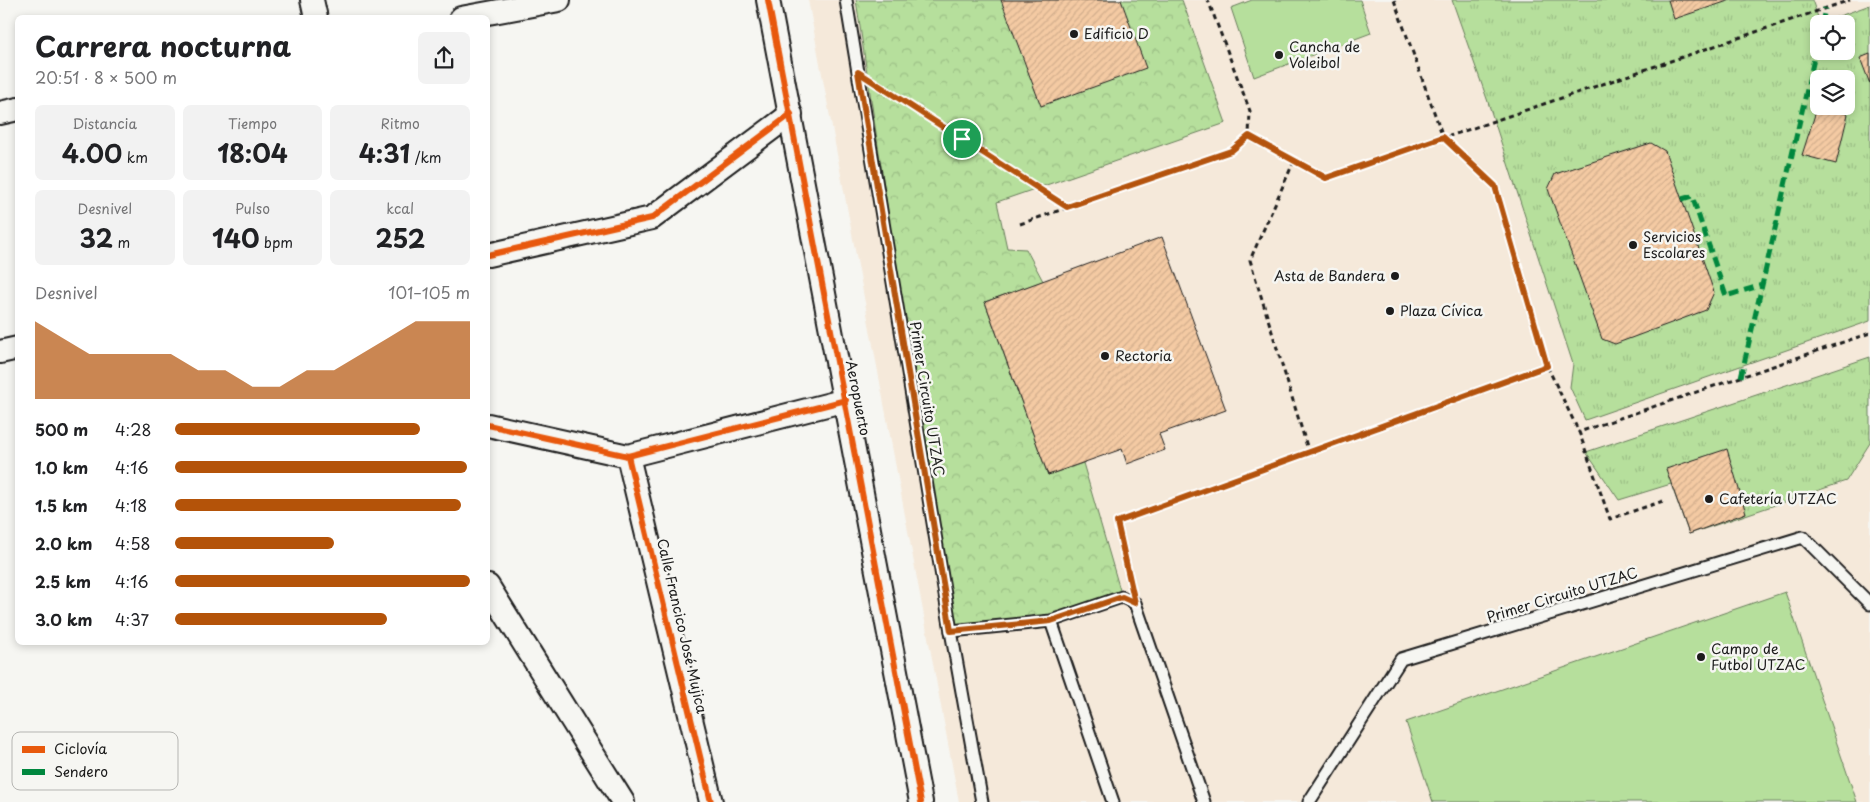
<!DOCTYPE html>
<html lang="es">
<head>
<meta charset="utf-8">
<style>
	:root { --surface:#fff; --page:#f2f2f2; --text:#202124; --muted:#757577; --accent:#b45309 }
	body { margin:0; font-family:"Playpen Sans",sans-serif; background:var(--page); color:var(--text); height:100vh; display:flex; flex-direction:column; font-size:19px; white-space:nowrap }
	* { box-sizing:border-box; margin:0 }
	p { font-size:16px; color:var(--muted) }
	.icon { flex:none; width:28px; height:28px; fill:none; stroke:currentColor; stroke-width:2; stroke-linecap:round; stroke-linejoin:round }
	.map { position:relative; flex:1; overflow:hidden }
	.side { position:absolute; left:15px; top:15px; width:475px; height:630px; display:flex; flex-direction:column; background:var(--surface); border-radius:8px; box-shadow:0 2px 8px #0003 }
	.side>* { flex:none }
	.controls { position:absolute; left:1810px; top:15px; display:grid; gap:10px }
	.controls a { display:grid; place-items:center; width:45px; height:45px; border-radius:8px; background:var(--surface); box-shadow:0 2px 8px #0003; font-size:25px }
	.pin { position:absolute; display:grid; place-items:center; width:42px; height:42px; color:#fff; margin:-21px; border:2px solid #fff; border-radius:50%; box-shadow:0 1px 5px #0007 }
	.round { display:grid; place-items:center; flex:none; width:52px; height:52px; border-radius:8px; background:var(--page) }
	.overview { display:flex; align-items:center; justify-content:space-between; height:85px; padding:0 20px }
	h1 { font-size:28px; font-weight:700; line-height:38px }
	.figures { display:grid; grid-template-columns:repeat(3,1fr); gap:8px; height:85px; padding:5px 20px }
	.figures div { display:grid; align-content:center; border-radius:8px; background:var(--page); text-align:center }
	.figures b { font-size:25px; font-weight:700 }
	.figures small { font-size:14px; font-weight:400 }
	.figures p { font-size:14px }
	.chart { height:140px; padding:10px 20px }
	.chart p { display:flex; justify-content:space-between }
	.chart svg { width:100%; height:90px; margin-top:5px; fill:var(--accent); opacity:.7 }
	ul { padding:0 20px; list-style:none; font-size:16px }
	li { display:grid; grid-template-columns:80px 60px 1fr; align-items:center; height:38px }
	li i { height:12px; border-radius:6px; background:var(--accent) }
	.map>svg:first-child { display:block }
	.built { fill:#f5e9da; fill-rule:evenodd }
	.grass { fill:#b6df9c; stroke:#697e5c }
	.forest { fill:url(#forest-crowns); stroke:#697e5c }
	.park { fill:url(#park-tufts); stroke:#697e5c; fill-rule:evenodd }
	.building { fill:url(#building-hatch); stroke:#1c1c1c }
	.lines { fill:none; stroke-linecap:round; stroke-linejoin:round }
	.lane-casing { stroke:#1c1c1c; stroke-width:15 }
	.street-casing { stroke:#1c1c1c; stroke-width:26 }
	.path { stroke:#1c1c1c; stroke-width:3; stroke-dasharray:5 4; stroke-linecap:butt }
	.lane { stroke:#f6f6f2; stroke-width:11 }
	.street { stroke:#f6f6f2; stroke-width:22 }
	.quiet { stroke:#00873e; stroke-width:5; stroke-dasharray:10 5; stroke-linecap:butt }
	.cycleway-casing { stroke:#f6f6f2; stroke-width:9 }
	.cycleway { stroke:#e8590c; stroke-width:6 }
	.route-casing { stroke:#fff; stroke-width:10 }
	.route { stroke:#b45309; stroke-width:6 }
	.poi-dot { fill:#1c1c1c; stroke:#f6f6f2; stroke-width:2 }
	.labels { text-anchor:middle; stroke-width:5; stroke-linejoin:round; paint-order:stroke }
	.poi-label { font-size:14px; fill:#1c1c1c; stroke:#f6f6f2; text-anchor:start }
	.street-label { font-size:14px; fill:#1c1c1c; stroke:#f6f6f2 }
	.key { fill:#f6f6f2; stroke:#b5b5b2; stroke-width:1 }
	.key-label { font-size:14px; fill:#1c1c1c }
</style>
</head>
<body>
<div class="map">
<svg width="1870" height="802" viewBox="0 0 1870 802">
	<defs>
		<pattern id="forest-crowns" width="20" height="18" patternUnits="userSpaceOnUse" patternTransform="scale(1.25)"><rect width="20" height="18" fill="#b6df9c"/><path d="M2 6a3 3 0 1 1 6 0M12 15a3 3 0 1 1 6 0" fill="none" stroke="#9cbf86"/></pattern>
		<pattern id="park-tufts" width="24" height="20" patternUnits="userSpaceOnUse" patternTransform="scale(1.25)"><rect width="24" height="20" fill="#b6df9c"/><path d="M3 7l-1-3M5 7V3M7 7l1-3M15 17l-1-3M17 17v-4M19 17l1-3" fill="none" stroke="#9cbf86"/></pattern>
		<pattern id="building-hatch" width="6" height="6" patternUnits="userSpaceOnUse" patternTransform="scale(1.25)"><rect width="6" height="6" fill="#f4caa3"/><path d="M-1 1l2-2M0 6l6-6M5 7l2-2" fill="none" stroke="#d1ad8c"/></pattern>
	</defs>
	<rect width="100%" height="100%" fill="#f6f6f2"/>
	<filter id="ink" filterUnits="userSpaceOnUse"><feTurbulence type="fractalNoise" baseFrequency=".02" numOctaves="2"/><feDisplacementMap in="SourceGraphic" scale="10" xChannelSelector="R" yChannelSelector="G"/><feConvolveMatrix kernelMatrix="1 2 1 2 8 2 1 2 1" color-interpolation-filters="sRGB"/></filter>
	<g filter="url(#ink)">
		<!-- built -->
		<path class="built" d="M808,0H1870V802H959ZM1819,24H1846V51H1819ZM1819,79H1846V106H1819Z"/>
		<!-- grass -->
		<g class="grass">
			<polygon points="1252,0 1360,0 1371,33 1254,77 1231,8"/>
			<polygon points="1785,592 1857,802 1433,802 1406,722"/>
		</g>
		<!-- forest -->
		<polygon class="forest" points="856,0 1182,0 1226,123 997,202 1007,248 1026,249 1043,281 985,302 1048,475 1083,463 1122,597 1051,621 951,631"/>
		<!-- park -->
		<g class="park">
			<path d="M1452,0H1812L1820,23L1870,5V321L1585,420L1570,387L1573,364L1487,99ZM1819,24H1846V51H1819ZM1819,79H1846V106H1819Z"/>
			<polygon points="1870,357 1870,443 1846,481 1689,534 1671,484 1619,500 1586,452"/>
		</g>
		<!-- building -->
		<g class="building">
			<polygon points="1001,0 1121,0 1146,68 1041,106"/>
			<polygon points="1668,0 1731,0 1674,19"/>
			<polygon points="1870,54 1870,84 1860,58"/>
			<polygon points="1818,105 1819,106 1848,114 1836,164 1802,155"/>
			<polygon points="1651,143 1665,151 1714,292 1706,310 1615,344 1602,339 1548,189 1555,174"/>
			<polygon points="1162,237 1226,410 1159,434 1165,450 1127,464 1122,449 1048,475 985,302"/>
			<polygon points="1727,449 1746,513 1689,534 1666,469"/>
		</g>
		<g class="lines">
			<defs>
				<g id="lane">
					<polyline points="846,0 951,631 982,802"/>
					<polyline points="1051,621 1113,802"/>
					<polyline points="951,631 1051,621 1122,597 1135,603 1204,802"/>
					<polyline points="1309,802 1401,659 1803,537 1870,604"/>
				</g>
				<g id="street">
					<polyline points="312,0 316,18"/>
					<polyline points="768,0 921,802"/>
					<polyline points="461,18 559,0"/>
					<polyline points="0,113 18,109"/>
					<polyline points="488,255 652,218 791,114"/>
					<polyline points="0,352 18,348"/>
					<polyline points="488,425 628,456 846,400"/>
					<polyline points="628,456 711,802"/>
					<polyline points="488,586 623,802"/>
				</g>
			</defs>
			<!-- lane casing -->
			<use href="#lane" class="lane-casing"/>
			<!-- street casing -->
			<use href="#street" class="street-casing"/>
			<!-- path -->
			<g class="path">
				<polyline points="1394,0 1443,137 1495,186 1547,366 1579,432"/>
				<polyline points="881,87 1067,207"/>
				<polyline points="1249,136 1326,178 1850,0"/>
				<polyline points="1294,161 1250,260 1309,453"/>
				<polyline points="1020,224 1231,151 1249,136 1250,111 1208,0"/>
				<polyline points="1663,501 1610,519 1579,432 1870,333"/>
				<polyline points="1129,577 1117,522 1547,366"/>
			</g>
			<!-- lane -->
			<use href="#lane" class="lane"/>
			<!-- street -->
			<use href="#street" class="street"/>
			<!-- quiet -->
			<g class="quiet">
				<polyline points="1822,24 1825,8"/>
				<polyline points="1682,199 1692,196 1726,296 1762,285"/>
				<polyline points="1741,377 1819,37"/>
			</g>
			<defs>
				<g id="cycleway">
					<polyline points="768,0 921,802"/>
					<polyline points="488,255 652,218 791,114"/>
					<polyline points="488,425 628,456 846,400"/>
					<polyline points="628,456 711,802"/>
				</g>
			</defs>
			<!-- cycleway casing -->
			<use href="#cycleway" class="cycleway-casing"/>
			<!-- cycleway -->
			<use href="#cycleway" class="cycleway"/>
		</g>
	</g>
	<g class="lines" filter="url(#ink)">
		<defs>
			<polygon id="route" points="858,72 1067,207 1231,151 1249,136 1326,178 1443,137 1495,186 1547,366 1117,522 1135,603 1122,597 1051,621 951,631"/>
		</defs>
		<!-- route casing -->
		<use href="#route" class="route-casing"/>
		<!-- route -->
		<use href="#route" class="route"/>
	</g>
	<!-- markers -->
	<g class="poi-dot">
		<circle cx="1074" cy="34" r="5"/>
		<circle cx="1279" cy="55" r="5"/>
		<circle cx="1633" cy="245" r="5"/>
		<circle cx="1395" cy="276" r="5"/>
		<circle cx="1390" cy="311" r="5"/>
		<circle cx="1105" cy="356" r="5"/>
		<circle cx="1709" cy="499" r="5"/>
		<circle cx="1701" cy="657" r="5"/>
	</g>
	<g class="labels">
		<!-- poi labels -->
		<g class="poi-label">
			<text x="1084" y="39">Edificio D</text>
			<text x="1289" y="52">Cancha de<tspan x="1289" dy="16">Voleibol</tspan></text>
			<text x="1643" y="242">Servicios<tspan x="1643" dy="16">Escolares</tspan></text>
			<text x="1385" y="281" text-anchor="end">Asta de Bandera</text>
			<text x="1400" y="316">Plaza Cívica</text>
			<text x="1115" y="361">Rectoria</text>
			<text x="1719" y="504">Cafetería UTZAC</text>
			<text x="1711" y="654">Campo de<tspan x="1711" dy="16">Futbol UTZAC</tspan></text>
		</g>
		<!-- street labels -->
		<g class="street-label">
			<text transform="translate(858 398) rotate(79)" y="5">Aeropuerto</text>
			<text transform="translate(927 399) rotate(81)" y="5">Primer Circuito UTZAC</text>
			<text transform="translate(1562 595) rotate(-17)" y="5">Primer Circuito UTZAC</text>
			<text transform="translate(682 626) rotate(77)" y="5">Calle Francico José Mujica</text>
		</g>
	</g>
	<!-- legend -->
	<rect x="12" y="732" width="166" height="58" rx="8" class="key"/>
	<rect x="22" y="746" width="23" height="7" fill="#e8590c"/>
	<rect x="22" y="769" width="23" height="6" fill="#00873e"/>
	<g class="key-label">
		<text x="54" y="754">Ciclovía</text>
		<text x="54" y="777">Sendero</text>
	</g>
</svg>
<div class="controls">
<a><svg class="icon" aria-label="locate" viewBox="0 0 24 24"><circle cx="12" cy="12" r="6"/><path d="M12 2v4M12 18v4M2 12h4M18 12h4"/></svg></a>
<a><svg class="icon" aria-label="layers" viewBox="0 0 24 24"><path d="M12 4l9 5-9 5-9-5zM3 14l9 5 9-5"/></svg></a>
</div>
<div class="pin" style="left:962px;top:139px;background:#1e9e55"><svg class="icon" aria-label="arrive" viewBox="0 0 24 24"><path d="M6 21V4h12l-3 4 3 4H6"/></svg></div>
<section class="side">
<div class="overview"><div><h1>Carrera nocturna</h1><p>20:51 · 8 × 500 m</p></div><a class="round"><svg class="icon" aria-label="share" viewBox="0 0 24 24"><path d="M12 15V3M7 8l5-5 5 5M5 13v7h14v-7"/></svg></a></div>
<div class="figures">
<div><p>Distancia</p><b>4.00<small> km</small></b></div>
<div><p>Tiempo</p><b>18:04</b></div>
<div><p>Ritmo</p><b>4:31<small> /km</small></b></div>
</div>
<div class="figures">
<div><p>Desnivel</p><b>32<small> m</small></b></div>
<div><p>Pulso</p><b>140<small> bpm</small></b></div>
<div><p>kcal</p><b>252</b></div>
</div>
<div class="chart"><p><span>Desnivel</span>101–105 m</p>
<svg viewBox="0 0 160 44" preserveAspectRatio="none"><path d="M0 44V6L10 14L20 22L30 22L40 22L50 22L60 30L70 30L80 38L90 38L100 30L110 30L120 22L130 14L140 6L150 6L160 6V44z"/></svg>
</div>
<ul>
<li><b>500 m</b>4:28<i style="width:83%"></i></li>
<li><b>1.0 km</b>4:16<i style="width:99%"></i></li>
<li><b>1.5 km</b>4:18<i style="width:97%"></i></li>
<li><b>2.0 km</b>4:58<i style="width:54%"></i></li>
<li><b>2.5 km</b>4:16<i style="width:100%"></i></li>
<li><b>3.0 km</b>4:37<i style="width:72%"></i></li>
</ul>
</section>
</div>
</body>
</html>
